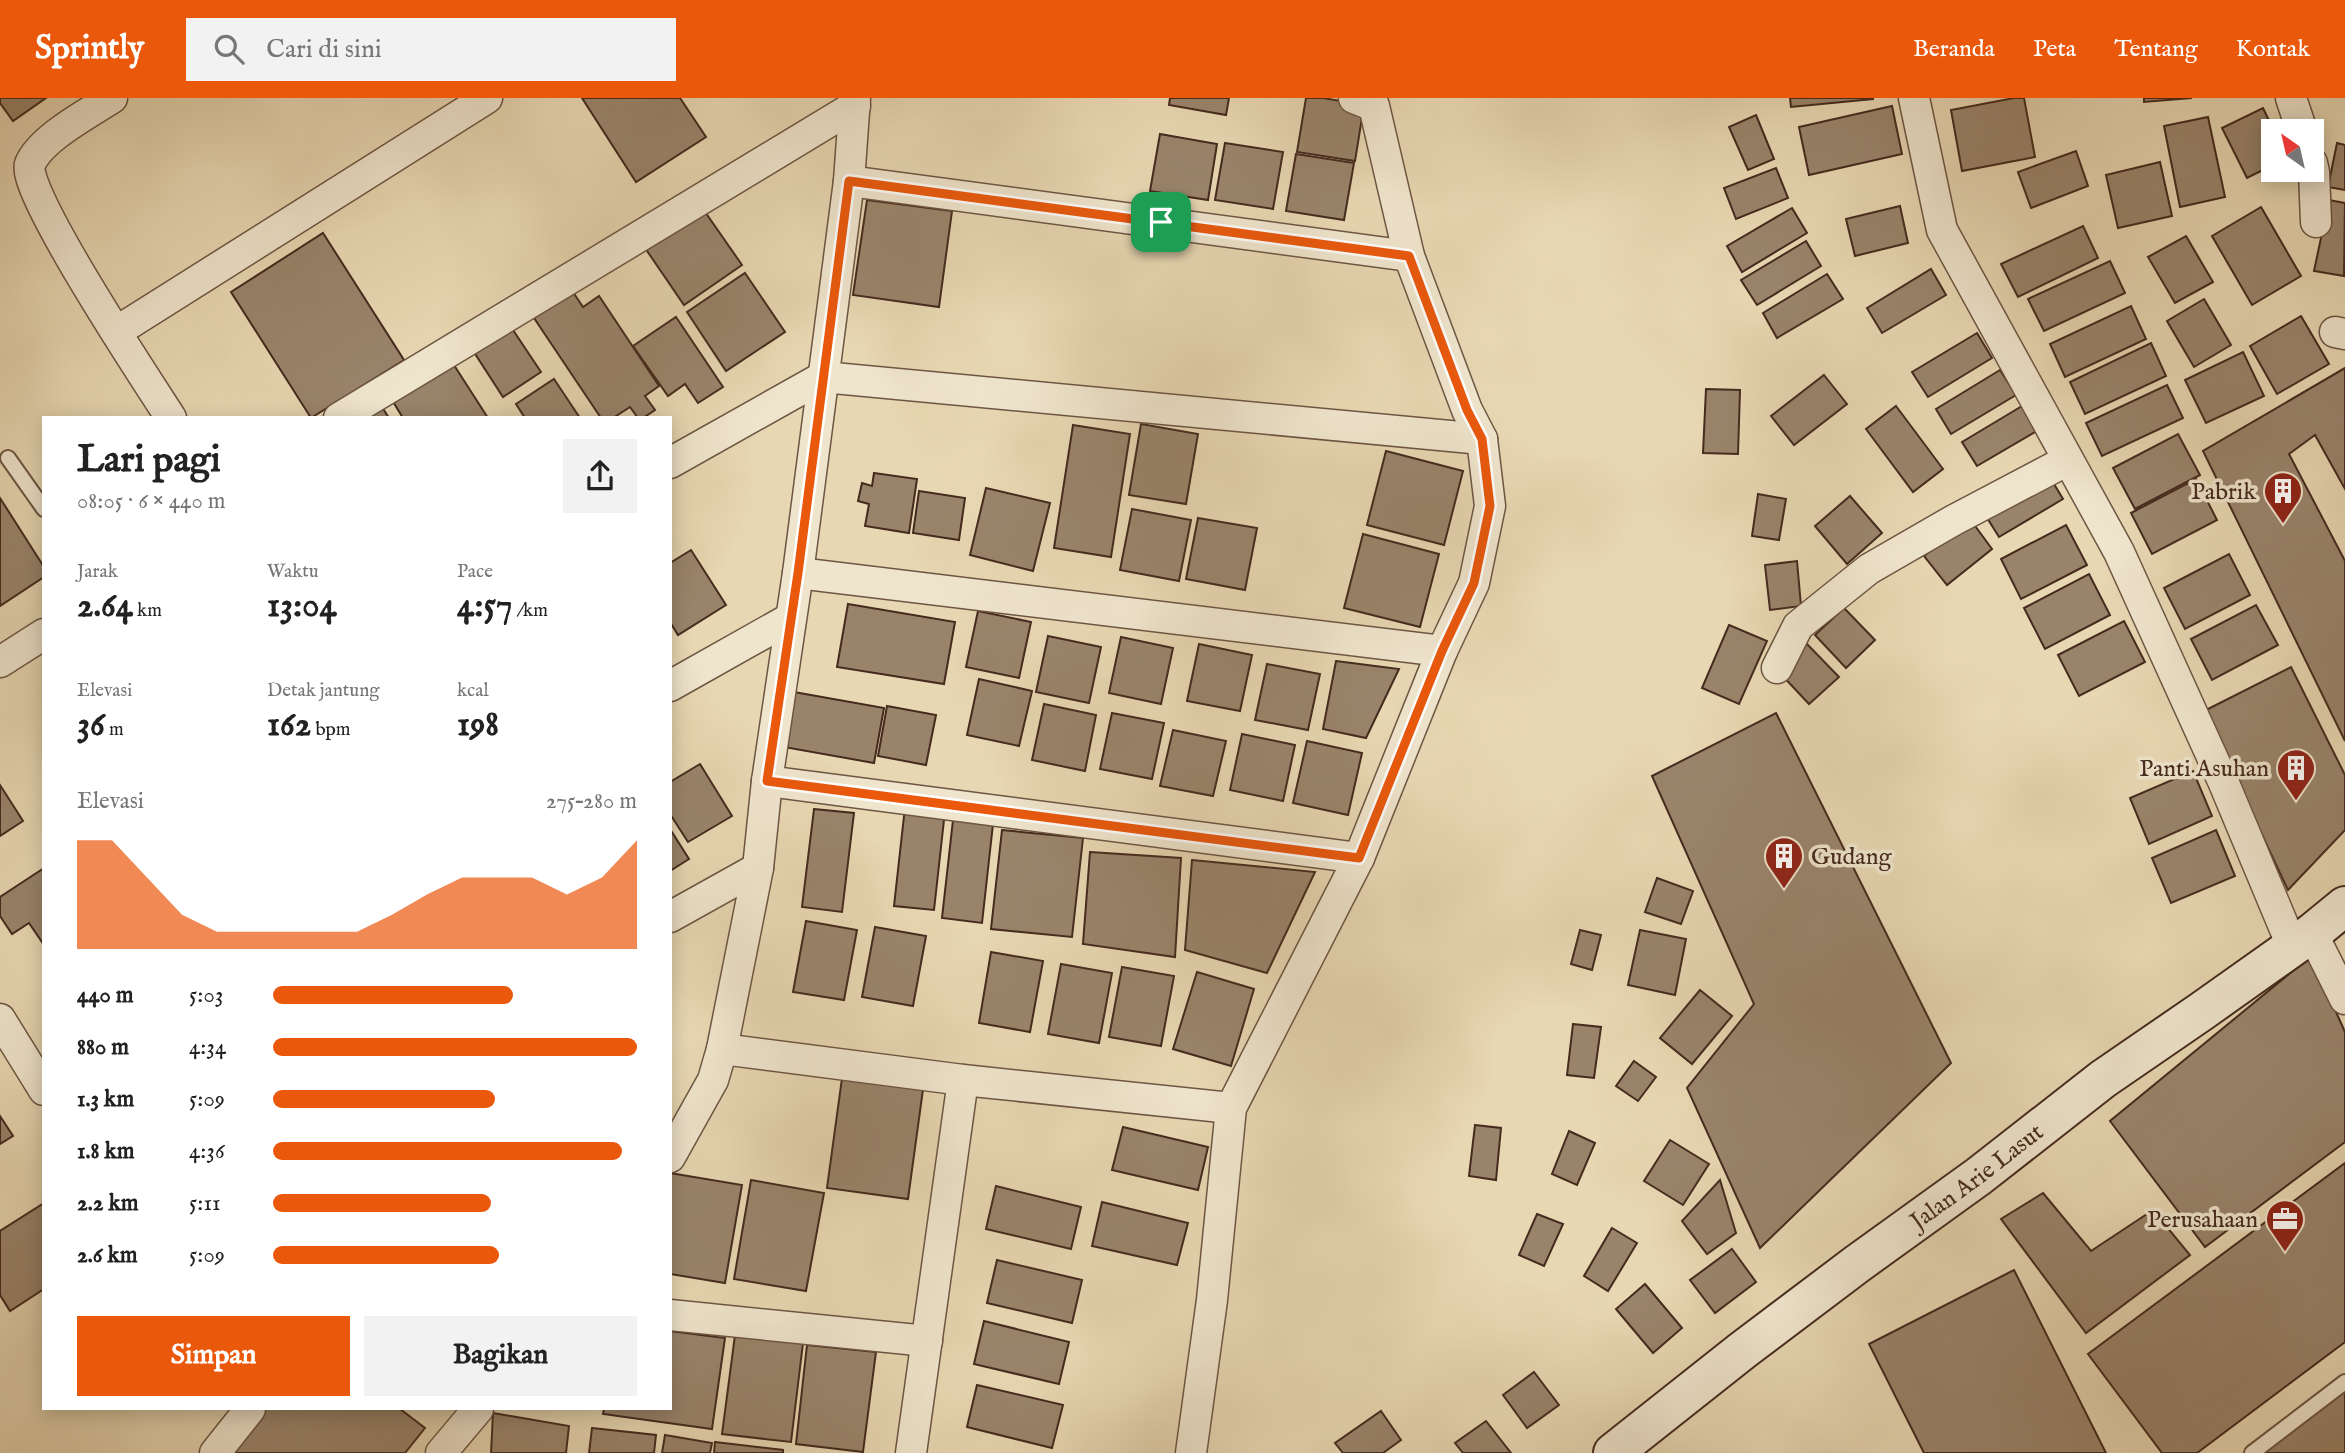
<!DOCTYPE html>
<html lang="id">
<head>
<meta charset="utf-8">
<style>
	:root { --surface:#fff; --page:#f2f2f2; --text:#222; --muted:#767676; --accent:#ea580c }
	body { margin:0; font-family:"IM FELL English",serif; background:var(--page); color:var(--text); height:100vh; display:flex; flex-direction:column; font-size:26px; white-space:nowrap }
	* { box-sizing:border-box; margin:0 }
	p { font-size:23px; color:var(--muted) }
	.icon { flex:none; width:38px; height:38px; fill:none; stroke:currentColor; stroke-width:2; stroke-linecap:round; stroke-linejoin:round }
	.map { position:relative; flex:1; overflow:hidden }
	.side { position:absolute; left:42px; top:318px; width:630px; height:994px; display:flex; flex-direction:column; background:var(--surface); border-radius:0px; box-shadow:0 4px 18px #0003 }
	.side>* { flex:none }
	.needle { width:46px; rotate:326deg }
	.fabs { position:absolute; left:2261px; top:21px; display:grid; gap:14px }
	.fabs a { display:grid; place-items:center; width:63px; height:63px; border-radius:0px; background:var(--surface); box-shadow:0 4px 18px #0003; font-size:35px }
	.pin { position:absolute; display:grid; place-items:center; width:60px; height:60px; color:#fff; margin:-30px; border-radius:14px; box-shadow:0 4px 10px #0006 }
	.round { display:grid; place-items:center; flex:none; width:74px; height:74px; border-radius:0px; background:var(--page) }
	.headline { display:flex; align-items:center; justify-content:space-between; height:119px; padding:0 35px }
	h1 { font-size:38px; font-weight:700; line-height:52px }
	.figures { display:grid; grid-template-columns:repeat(3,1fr); gap:10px; height:119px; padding:7px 35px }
	.figures div { display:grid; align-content:center }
	.figures b { font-size:35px; font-weight:700 }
	.figures small { font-size:19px; font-weight:400 }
	.figures p { font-size:19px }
	.chart { height:196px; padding:14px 35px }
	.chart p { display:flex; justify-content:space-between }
	.chart svg { width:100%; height:126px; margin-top:7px; fill:var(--accent); opacity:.7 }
	.action { display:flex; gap:14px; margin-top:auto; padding:14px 35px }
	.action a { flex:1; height:80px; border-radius:0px; background:var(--accent); color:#fff; font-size:28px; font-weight:700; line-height:80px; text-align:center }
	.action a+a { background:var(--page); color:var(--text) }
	ul { padding:0 35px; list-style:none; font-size:23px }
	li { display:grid; grid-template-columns:112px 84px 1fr; align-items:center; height:52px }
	li i { height:18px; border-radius:9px; background:var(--accent) }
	header { display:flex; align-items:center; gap:42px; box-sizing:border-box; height:98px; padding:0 35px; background:var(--accent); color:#fff }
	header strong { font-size:33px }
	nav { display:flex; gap:38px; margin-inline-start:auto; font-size:24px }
	.search { width:490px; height:63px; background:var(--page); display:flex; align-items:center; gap:18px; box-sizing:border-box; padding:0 24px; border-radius:0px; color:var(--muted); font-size:26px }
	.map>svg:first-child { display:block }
	.building { fill:#99846b; stroke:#452a1e; stroke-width:2 }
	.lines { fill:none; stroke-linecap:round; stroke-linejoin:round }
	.lane-casing { stroke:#6e5543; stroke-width:18 }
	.street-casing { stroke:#6e5543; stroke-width:33 }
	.secondary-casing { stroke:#452a1e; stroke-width:42 }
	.lane { stroke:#efe5cd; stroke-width:14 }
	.street { stroke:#efe5cd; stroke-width:30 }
	.secondary { stroke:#efe5cd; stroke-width:38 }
	.route-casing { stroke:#fff; stroke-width:14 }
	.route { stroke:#ea580c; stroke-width:9 }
	.labels { text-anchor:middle; stroke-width:7; stroke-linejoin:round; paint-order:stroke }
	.poi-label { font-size:24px; fill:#452a1e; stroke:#efe5cd; text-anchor:end }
	.street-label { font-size:24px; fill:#452a1e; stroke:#efe5cd }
</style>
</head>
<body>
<header>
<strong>Sprintly</strong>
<div class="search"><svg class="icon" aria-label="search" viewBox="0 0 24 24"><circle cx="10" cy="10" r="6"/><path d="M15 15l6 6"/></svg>Cari di sini</div>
<nav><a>Beranda</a><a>Peta</a><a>Tentang</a><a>Kontak</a></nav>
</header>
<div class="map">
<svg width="2345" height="1355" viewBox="0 0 2345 1355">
	<rect width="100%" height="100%" fill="#e7d7b2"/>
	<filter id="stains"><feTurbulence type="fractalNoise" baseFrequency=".00286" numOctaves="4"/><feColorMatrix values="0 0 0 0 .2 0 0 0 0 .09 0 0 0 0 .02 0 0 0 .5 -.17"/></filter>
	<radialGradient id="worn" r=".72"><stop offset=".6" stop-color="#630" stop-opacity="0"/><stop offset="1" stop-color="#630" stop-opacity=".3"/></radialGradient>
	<!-- building -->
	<g class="building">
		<polygon points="0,0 46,0 13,23 0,5"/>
		<polygon points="582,0 680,0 706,39 636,84"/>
		<polygon points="1170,0 1229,0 1226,17 1169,7"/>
		<polygon points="1306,0 1323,0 1364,7 1355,63 1297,54"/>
		<polygon points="1790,0 1873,0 1873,1 1791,9"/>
		<polygon points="2014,0 2024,0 2035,59 1962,73 1951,12"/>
		<polygon points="2144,0 2192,0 2144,4"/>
		<polygon points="1892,8 1902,56 1809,77 1799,29"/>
		<polygon points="2263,10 2274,33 2273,67 2247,80 2222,30"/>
		<polygon points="1756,17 1774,61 1748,72 1729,29"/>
		<polygon points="2208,19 2225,99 2180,109 2164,28"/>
		<polygon points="1160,36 1217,46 1208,102 1150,93"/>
		<polygon points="1225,45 1283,54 1273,111 1215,102"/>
		<polygon points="2337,45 2345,47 2345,92 2328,89"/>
		<polygon points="2076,53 2088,88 2031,110 2018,74"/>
		<polygon points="1296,56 1354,65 1344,122 1286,113"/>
		<polygon points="2160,64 2172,118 2118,130 2106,77"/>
		<polygon points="1776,70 1788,100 1736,121 1724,90"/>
		<polygon points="867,102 952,113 939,209 853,197"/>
		<polygon points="2329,102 2345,105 2344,178 2314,173"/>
		<polygon points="701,108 742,167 684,207 643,147"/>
		<polygon points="1900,108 1908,145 1855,158 1846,121"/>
		<polygon points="2261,109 2301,178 2252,207 2212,138"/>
		<polygon points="1792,110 1807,135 1742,174 1727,148"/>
		<polygon points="2083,128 2098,160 2018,199 2001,166"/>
		<polygon points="323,135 404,262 311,320 231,194"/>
		<polygon points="2186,138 2213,184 2175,205 2148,159"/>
		<polygon points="1806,143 1821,168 1757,207 1741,182"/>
		<polygon points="2110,163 2125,195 2044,233 2028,201"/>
		<polygon points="1931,171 1946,197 1882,235 1867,210"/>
		<polygon points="745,175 785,234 726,273 687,214"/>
		<polygon points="1827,176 1843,201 1777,240 1763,215"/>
		<polygon points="569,188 583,209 599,198 659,288 645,298 655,312 643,320 638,320 630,309 613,320 601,320 530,214"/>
		<polygon points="2204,201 2231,247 2194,269 2167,223"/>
		<polygon points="2131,208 2146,241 2065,279 2050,246"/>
		<polygon points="2301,218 2329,266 2277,296 2250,248"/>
		<polygon points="676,219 723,289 698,305 685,286 668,298 633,248"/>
		<polygon points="507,223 541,274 503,299 470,248"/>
		<polygon points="1977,235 1992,260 1928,299 1912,274"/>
		<polygon points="2151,245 2166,278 2085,316 2070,284"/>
		<polygon points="2243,254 2264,298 2206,325 2185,282"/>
		<polygon points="452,264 488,320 403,320 392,302"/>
		<polygon points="2345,270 2345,391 2315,337 2289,356 2345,463 2345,643 2203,353"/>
		<polygon points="2000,272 2016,297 1951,336 1936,311"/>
		<polygon points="1824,277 1847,306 1794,347 1771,318"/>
		<polygon points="554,281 580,320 525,320 516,306"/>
		<polygon points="2167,287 2183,320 2102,358 2086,325"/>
		<polygon points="1706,291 1740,292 1738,356 1703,355"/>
		<polygon points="2027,305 2042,330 1977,368 1962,344"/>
		<polygon points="1896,308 1943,371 1913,394 1866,331"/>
		<polygon points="382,309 389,320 365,320"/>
		<polygon points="1141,326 1198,336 1186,406 1129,397"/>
		<polygon points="1073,327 1130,336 1111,459 1054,450"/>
		<polygon points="2178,336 2200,377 2135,411 2113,370"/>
		<polygon points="1386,353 1463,373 1444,447 1367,427"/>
		<polygon points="874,375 917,381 909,435 865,428 869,406 858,403 862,385 872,388"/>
		<polygon points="2048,376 2063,401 1999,439 1984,415"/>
		<polygon points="2196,381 2217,422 2152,456 2131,415"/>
		<polygon points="986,390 1050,405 1033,473 970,457"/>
		<polygon points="919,393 965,400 959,442 913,435"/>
		<polygon points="1758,396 1786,401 1779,442 1752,438"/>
		<polygon points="1850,398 1882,435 1847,466 1815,428"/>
		<polygon points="0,400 44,469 44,479 0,508"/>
		<polygon points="1132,411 1191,422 1179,483 1120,472"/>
		<polygon points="1198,420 1257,430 1245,492 1186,481"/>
		<polygon points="1970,421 1992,451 1947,487 1924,458"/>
		<polygon points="2066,427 2087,467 2021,501 2001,461"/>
		<polygon points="1363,436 1439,456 1420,529 1344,510"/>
		<polygon points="691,452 726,507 678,537 670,524 670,465"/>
		<polygon points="2229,456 2250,497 2185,531 2164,490"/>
		<polygon points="1797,463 1801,508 1770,512 1765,467"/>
		<polygon points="2089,476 2110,517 2045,551 2024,510"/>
		<polygon points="848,506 955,524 944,586 837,569"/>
		<polygon points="2256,507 2278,547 2212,582 2191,541"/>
		<polygon points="1844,510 1875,542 1846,570 1815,537"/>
		<polygon points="978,513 1031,524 1019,580 966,569"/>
		<polygon points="2124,523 2145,564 2079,598 2058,557"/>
		<polygon points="1729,527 1767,543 1739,606 1702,590"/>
		<polygon points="1048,538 1101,549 1089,605 1036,594"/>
		<polygon points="1121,539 1173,550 1161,606 1109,595"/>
		<polygon points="1199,546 1252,557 1240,613 1187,603"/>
		<polygon points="1807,546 1839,579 1809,606 1778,573"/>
		<polygon points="1336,563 1399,571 1366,640 1323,631"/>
		<polygon points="1267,566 1320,576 1308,632 1255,622"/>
		<polygon points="2291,569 2345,677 2345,732 2288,792 2204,613"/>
		<polygon points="979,581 1032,593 1019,648 967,637"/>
		<polygon points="794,594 884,610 874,665 784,649"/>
		<polygon points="1044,606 1096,617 1085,673 1032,662"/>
		<polygon points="887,608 936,617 926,667 878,658"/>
		<polygon points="1112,615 1164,625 1152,681 1100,671"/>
		<polygon points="1776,615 1951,965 1760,1150 1687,990 1754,906 1652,678"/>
		<polygon points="1173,632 1226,643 1213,698 1160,688"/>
		<polygon points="1242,636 1295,647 1283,703 1230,692"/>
		<polygon points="1307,643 1362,655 1348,717 1293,705"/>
		<polygon points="700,666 732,718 688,744 670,716 670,684"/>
		<polygon points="2193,673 2212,718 2149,746 2130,700"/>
		<polygon points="0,687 23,723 0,738"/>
		<polygon points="905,709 945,713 934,812 894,808"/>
		<polygon points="814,711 854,715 842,814 802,809"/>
		<polygon points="953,722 993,726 982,825 942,820"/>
		<polygon points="670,731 689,761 670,773"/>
		<polygon points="1002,732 1083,740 1072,839 991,831"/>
		<polygon points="2216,732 2235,778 2171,805 2152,760"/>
		<polygon points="1090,754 1181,760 1175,859 1083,846"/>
		<polygon points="1192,762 1315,774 1267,875 1185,852"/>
		<polygon points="44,770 44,847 29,825 12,836 0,818 0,799"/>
		<polygon points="1657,780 1693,793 1681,826 1645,814"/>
		<polygon points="806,823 857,832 844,902 793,894"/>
		<polygon points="875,829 926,838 913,908 862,899"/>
		<polygon points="1580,832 1601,837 1592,872 1571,866"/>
		<polygon points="1640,832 1686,841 1675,897 1628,887"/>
		<polygon points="991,854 1043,863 1030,934 979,925"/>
		<polygon points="2311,858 2345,934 2345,1044 2205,1149 2110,1023"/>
		<polygon points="1061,866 1112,875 1099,945 1048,936"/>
		<polygon points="1122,869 1174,878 1161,948 1109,939"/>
		<polygon points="1197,874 1254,891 1231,968 1173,951"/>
		<polygon points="1700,892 1732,918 1692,966 1660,940"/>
		<polygon points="1573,926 1601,929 1594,980 1567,977"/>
		<polygon points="1634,963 1656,979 1638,1003 1616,988"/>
		<polygon points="843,973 924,984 908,1101 827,1090"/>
		<polygon points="0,1018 13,1038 0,1046"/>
		<polygon points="1475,1027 1501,1030 1496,1082 1469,1078"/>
		<polygon points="1123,1029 1208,1049 1198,1092 1112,1072"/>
		<polygon points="1569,1033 1595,1045 1577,1087 1552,1076"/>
		<polygon points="1670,1042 1709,1066 1683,1107 1644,1083"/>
		<polygon points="2345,1065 2345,1244 2197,1355 2162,1355 2088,1256"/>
		<polygon points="670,1075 742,1087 725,1185 670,1176"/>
		<polygon points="751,1082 824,1095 806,1193 734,1181"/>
		<polygon points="1720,1082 1736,1135 1707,1156 1682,1123"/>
		<polygon points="996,1088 1081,1109 1071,1151 986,1131"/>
		<polygon points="2043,1095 2091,1153 2153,1112 2190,1157 2086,1235 2001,1121"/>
		<polygon points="1102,1104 1188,1125 1177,1167 1092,1148"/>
		<polygon points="44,1105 44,1191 10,1213 0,1197 0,1133"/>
		<polygon points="1537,1116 1563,1126 1544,1168 1519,1157"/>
		<polygon points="1612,1130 1637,1145 1608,1193 1584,1178"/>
		<polygon points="1732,1151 1756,1184 1715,1215 1690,1182"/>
		<polygon points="997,1162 1082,1182 1072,1225 987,1205"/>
		<polygon points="2014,1172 2106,1355 1924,1355 1869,1246"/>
		<polygon points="1645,1186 1682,1230 1653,1255 1616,1211"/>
		<polygon points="984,1223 1069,1244 1059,1286 974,1266"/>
		<polygon points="670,1233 725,1240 712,1331 603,1316 604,1311 670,1311"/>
		<polygon points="735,1237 803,1245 791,1344 722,1336"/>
		<polygon points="807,1247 876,1254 863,1354 796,1346"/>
		<polygon points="1534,1274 1559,1307 1527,1330 1503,1297"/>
		<polygon points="977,1287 1063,1307 1052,1350 967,1329"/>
		<polygon points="2345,1287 2345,1355 2261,1355"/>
		<polygon points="264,1311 400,1311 425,1330 405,1355 229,1355"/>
		<polygon points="1381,1313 1401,1342 1383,1355 1343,1355 1335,1345"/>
		<polygon points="493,1315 569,1328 566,1355 491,1355"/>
		<polygon points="1486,1323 1511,1355 1463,1355 1455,1345"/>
		<polygon points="592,1330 656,1337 654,1355 589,1355"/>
		<polygon points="665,1337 712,1345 710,1355 662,1355"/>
		<polygon points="715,1344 783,1352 783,1355 714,1355"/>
	</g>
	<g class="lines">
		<defs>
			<g id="lane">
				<polyline points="8,360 44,411"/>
				<polyline points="2252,1355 2345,1284"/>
			</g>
			<g id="street">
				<path d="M112,0C89,15 41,40 30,66C20,92 150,287 171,320"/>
				<polyline points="1914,0 1942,132 2119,454 2223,683 2292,848"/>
				<polyline points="2291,0 2302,33"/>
				<polyline points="2312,65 2314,74 2316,124"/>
				<polyline points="849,83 1409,158"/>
				<polyline points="116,234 487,0"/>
				<polyline points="2335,234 2345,236"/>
				<polyline points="339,320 855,8"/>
				<polyline points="670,365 823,279 1482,341"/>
				<polyline points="798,475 1442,553"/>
				<polyline points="0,564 44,536"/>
				<polyline points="1777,570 1798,528 1869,471 1954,422 2068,362"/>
				<polyline points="670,588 789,521"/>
				<polyline points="767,683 1359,760"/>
				<polyline points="670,819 758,770"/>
				<polyline points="2312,835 2345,901"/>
				<polyline points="0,921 44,992"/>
				<polyline points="722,951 963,982 1231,1010"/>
				<polyline points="670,1059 713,982 722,951 758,770 767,683 798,475 849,83 855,0"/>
				<polyline points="670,1217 927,1243"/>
				<polyline points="215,1355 250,1311"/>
				<polyline points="441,1355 478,1311"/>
				<polyline points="911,1355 963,982"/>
				<polyline points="1191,1355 1212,1202 1231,1010 1359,760 1442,553 1474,485 1490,408 1482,341 1467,312 1409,158 1374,8 1354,0"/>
			</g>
			<g id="secondary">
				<path id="s1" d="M1613,1355L1743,1252L1857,1166L1979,1078L2103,981L2202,913L2312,835L2345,808"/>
			</g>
		</defs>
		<!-- lane casing -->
		<use href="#lane" class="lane-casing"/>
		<!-- street casing -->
		<use href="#street" class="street-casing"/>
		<!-- secondary casing -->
		<use href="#secondary" class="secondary-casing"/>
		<!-- lane -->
		<use href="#lane" class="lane"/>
		<!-- street -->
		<use href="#street" class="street"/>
		<!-- secondary -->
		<use href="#secondary" class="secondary"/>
	</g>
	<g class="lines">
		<defs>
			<polygon id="route" points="849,83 1409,158 1467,312 1482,341 1490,408 1474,485 1442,553 1359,760 767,683 798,475"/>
		</defs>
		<!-- route casing -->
		<use href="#route" class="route-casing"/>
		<!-- route -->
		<use href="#route" class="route"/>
	</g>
	<!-- icons -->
	<defs>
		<symbol id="building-pin" viewBox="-11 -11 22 30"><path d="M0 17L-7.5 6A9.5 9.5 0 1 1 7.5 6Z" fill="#8f2418" stroke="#efe5cd"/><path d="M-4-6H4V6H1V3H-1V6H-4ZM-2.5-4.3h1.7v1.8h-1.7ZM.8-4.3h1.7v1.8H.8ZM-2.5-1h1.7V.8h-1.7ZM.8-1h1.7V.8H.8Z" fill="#fff"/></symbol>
		<symbol id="office-pin" viewBox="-11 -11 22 30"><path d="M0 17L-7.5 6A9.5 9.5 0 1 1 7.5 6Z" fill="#8f2418" stroke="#efe5cd"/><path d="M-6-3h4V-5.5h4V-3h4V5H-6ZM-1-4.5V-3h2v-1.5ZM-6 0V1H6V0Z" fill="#fff"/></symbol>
	</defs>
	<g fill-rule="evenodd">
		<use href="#building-pin" x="2261" y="371" width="44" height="60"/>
		<use href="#building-pin" x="2274" y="648" width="44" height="60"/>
		<use href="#building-pin" x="1762" y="736" width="44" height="60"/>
		<use href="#office-pin" x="2263" y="1099" width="44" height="60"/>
	</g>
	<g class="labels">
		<!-- poi labels -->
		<g class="poi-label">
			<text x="2256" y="401">Pabrik</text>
			<text x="2269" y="678">Panti Asuhan</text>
			<text x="1811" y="766" text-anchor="start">Gudang</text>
			<text x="2258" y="1129">Perusahaan</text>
		</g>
		<!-- street labels -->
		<g class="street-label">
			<text dy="8" stroke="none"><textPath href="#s1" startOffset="457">Jalan Arie Lasut</textPath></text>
		</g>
	</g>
	<rect width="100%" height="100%" filter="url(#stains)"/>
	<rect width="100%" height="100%" fill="url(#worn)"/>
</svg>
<div class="fabs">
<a><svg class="needle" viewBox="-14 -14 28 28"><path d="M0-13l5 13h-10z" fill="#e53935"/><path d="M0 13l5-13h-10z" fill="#767676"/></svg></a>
</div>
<div class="pin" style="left:1161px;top:124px;background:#1e9e55"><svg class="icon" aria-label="arrive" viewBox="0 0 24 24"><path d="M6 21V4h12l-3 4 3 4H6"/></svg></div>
<section class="side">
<div class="headline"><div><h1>Lari pagi</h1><p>08:05 · 6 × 440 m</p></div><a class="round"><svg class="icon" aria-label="share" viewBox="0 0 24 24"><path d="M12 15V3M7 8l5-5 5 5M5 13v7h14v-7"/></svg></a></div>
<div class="figures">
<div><p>Jarak</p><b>2.64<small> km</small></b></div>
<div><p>Waktu</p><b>13:04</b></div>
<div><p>Pace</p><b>4:57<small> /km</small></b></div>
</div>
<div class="figures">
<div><p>Elevasi</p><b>36<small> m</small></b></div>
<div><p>Detak jantung</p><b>162<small> bpm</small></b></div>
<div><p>kcal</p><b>198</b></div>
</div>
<div class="chart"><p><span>Elevasi</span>275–280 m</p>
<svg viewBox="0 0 160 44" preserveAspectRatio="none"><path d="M0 44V6L10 6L20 19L30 32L40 38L50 38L60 38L70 38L80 38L90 32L100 25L110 19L120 19L130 19L140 25L150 19L160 6V44z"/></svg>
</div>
<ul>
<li><b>440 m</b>5:03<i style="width:66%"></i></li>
<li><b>880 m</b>4:34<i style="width:100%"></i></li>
<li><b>1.3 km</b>5:09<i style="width:61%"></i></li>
<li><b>1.8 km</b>4:36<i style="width:96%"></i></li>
<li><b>2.2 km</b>5:11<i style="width:60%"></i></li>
<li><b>2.6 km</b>5:09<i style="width:62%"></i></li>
</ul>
<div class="action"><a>Simpan</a><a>Bagikan</a></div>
</section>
</div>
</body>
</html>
